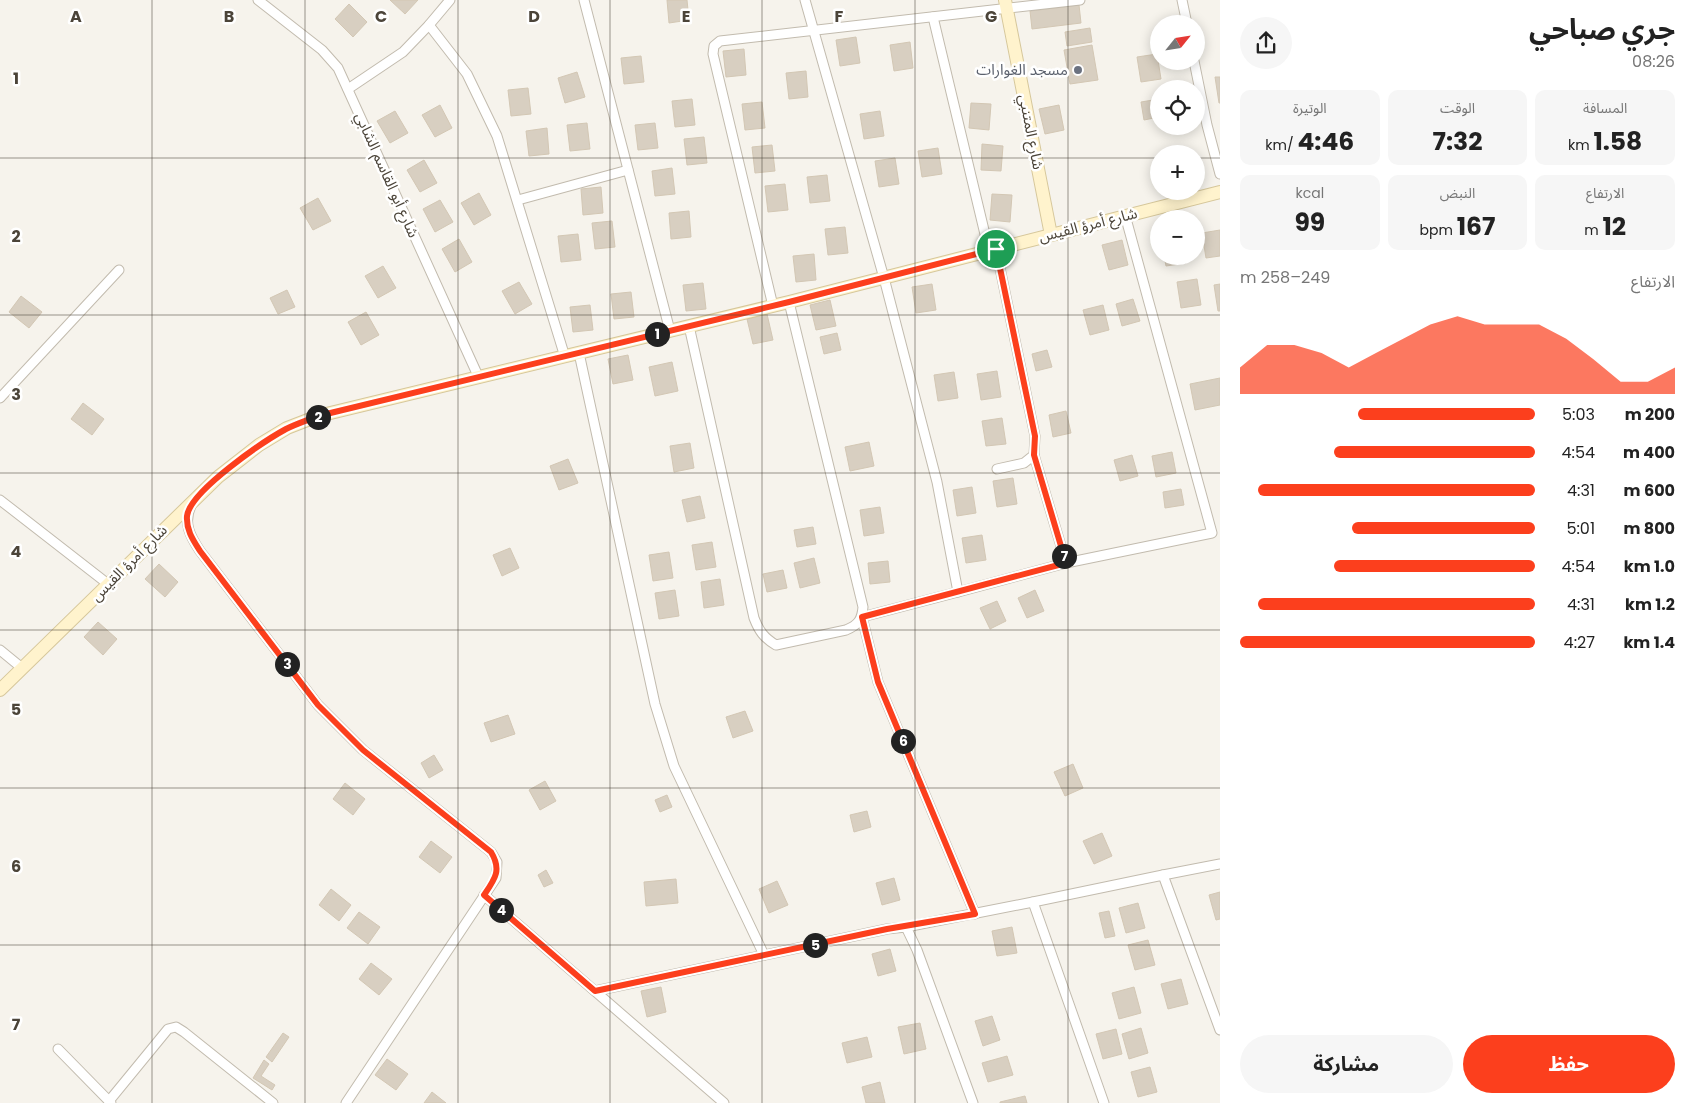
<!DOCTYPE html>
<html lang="ar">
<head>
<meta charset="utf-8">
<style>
	:root { --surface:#fff; --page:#f6f6f6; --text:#222; --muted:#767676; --accent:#fc3f1d }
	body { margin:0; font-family:Poppins,"Noto Sans Arabic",sans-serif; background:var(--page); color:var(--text); direction:rtl; height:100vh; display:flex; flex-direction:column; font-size:19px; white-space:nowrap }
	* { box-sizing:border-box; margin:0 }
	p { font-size:16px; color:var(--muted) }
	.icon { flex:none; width:28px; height:28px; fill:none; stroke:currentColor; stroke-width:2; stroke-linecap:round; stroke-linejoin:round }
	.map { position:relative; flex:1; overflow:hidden; direction:ltr }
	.sheet { display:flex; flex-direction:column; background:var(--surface); width:475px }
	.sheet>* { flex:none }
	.needle { width:32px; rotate:60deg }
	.tools { position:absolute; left:1150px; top:15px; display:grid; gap:10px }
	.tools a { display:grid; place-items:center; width:55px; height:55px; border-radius:50%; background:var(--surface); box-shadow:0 2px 12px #0003; font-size:25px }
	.pin { position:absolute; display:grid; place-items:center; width:42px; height:42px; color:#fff; margin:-21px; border:2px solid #fff; border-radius:50%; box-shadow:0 1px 5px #0007 }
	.km { position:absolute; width:25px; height:25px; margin:-12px; border-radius:50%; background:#222; color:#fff; font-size:14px; line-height:25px; text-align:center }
	.round { display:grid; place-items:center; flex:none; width:52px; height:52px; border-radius:26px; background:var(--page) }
	.overview { display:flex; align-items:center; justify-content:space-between; height:85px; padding:0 20px }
	h1 { font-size:28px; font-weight:700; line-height:38px }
	.stats { display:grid; grid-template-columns:repeat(3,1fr); gap:8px; height:85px; padding:5px 20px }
	.stats div { display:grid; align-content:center; border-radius:10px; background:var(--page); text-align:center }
	.stats b { font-size:25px; font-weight:700 }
	.stats small { font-size:14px; font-weight:400 }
	.stats p { font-size:14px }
	.chart { height:140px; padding:10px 20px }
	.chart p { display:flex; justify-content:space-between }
	.chart svg { width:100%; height:90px; margin-top:5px; fill:var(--accent); opacity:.7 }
	.cta { display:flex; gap:10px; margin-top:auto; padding:10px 20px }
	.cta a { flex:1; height:58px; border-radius:30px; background:var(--accent); color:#fff; font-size:20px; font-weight:700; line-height:58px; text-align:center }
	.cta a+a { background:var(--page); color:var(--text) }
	ul { padding:0 20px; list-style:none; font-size:16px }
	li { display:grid; grid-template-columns:80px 60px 1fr; align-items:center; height:38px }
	li i { height:12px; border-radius:6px; background:var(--accent) }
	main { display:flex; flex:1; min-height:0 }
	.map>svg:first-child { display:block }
	.building { fill:#d8cfc1; stroke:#d3c7b4 }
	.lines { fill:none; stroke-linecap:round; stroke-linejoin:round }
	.street-casing { stroke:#c2bbae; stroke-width:11 }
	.secondary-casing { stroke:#d6c79b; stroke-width:14 }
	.street { stroke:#fff; stroke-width:9 }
	.secondary { stroke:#fff3cd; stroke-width:12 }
	.route-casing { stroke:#fff; stroke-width:10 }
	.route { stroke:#fc3f1d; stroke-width:6 }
	.grid { fill:none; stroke:#4b4439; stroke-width:1; stroke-opacity:0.55 }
	.worship-dot { fill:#6b7280; stroke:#fff; stroke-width:2 }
	.labels { text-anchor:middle; stroke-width:5; stroke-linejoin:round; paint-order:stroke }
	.worship-label { font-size:15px; fill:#5b616d; stroke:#fff; text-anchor:end }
	.street-label { font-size:15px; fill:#4b4439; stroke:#fff }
	.grid-label { font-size:16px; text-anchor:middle; font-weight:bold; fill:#4b4439; stroke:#fff; stroke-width:5; stroke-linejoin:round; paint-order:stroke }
</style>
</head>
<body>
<main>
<section class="sheet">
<div class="overview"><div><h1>جري صباحي</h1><p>08:26</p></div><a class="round"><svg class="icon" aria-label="share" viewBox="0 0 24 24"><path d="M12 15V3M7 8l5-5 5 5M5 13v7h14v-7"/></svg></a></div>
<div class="stats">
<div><p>المسافة</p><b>1.58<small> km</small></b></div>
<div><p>الوقت</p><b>7:32</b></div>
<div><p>الوتيرة</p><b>4:46<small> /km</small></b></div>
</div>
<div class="stats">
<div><p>الارتفاع</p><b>12<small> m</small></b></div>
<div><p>النبض</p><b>167<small> bpm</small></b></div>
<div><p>kcal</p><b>99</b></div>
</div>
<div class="chart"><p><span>الارتفاع</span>249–258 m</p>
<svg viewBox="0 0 160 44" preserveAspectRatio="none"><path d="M0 44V31L10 20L20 20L30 24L40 31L50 24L60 17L70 10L80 6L90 10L100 10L110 10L120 17L130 27L140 38L150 38L160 31V44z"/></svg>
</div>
<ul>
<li><b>200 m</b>5:03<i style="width:60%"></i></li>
<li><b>400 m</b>4:54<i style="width:68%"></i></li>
<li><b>600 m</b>4:31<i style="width:94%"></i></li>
<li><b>800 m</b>5:01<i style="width:62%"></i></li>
<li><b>1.0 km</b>4:54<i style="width:68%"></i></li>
<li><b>1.2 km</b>4:31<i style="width:94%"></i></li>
<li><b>1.4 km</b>4:27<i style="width:100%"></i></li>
</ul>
<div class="cta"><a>حفظ</a><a>مشاركة</a></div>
</section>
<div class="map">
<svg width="1220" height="1103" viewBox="0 0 1220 1103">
	<rect width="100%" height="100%" fill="#f6f3ec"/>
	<!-- building -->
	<g class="building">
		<polygon points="390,0 418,0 405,14"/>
		<polygon points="667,0 687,0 689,20 669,23"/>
		<polygon points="349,4 367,22 353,37 335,19"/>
		<polygon points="1079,5 1081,23 1032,29 1030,11"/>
		<polygon points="1090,28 1092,42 1067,46 1065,32"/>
		<polygon points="856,37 860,63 840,66 836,40"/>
		<polygon points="910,42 913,68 894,71 890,45"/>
		<polygon points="1092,45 1098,80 1070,84 1064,50"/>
		<polygon points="744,49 746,75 726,77 723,51"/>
		<polygon points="1157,54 1161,79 1141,82 1137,57"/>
		<polygon points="641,56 644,82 624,84 621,58"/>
		<polygon points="806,71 808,97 789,99 786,73"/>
		<polygon points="577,72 585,97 565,103 558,78"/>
		<polygon points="1215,77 1220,77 1220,103 1219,103"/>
		<polygon points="528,88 531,114 511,116 508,90"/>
		<polygon points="692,99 695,125 675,127 672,101"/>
		<polygon points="1159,99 1159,117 1144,120 1141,102"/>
		<polygon points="762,102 765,128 745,130 742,104"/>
		<polygon points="971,103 991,104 989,130 969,128"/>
		<polygon points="440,105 452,128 435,137 422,115"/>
		<polygon points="1059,105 1064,130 1045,134 1039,109"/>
		<polygon points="395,111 408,133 390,143 377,121"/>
		<polygon points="880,111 884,136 864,139 860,114"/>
		<polygon points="587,123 590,149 570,151 567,125"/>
		<polygon points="655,123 658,148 638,150 635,125"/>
		<polygon points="547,128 549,154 529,156 526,131"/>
		<polygon points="704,137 707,163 687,165 684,139"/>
		<polygon points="982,144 1003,146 1001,171 981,170"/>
		<polygon points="772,145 775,171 755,173 752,147"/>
		<polygon points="938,148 942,174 922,177 918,151"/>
		<polygon points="895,158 899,184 879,187 875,161"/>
		<polygon points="424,160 437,183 420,192 407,170"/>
		<polygon points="672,168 675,194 655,196 652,171"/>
		<polygon points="827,175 830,201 810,203 807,177"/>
		<polygon points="785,184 788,210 768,212 765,186"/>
		<polygon points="601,187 603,213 583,215 581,189"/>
		<polygon points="479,193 491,215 474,225 461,203"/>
		<polygon points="992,194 1012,195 1010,222 990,220"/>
		<polygon points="318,198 331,221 313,230 300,208"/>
		<polygon points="440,200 453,222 435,232 423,209"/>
		<polygon points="689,211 691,237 671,239 669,213"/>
		<polygon points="612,221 615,247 595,249 592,223"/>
		<polygon points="845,227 848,253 828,255 825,229"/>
		<polygon points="1220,230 1220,256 1206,258 1202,233"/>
		<polygon points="578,234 581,260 561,262 558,236"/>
		<polygon points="459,239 472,262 455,272 442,249"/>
		<polygon points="1122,240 1128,265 1109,270 1102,245"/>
		<polygon points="814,254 816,280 796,282 793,256"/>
		<polygon points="1164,256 1185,256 1186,263 1166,266"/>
		<polygon points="383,266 396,288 378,298 365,276"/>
		<polygon points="1197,279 1201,305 1181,308 1177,282"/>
		<polygon points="519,282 532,304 515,314 502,291"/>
		<polygon points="703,283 706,309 686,311 683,285"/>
		<polygon points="932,284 936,310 916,313 912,287"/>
		<polygon points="1220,284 1220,311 1218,311 1214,285"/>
		<polygon points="287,290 295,307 278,314 270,298"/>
		<polygon points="631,292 634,317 614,319 611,294"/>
		<polygon points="21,296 42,312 29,328 9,312"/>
		<polygon points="1133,299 1140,321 1122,326 1116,304"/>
		<polygon points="830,300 836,326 816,330 810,305"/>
		<polygon points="590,305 593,330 573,332 570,307"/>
		<polygon points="1103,305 1109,330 1090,335 1083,310"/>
		<polygon points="366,312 379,335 361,345 348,322"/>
		<polygon points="767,314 773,340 753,344 747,319"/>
		<polygon points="837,333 841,350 824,354 820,337"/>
		<polygon points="1047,350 1052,367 1036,371 1032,354"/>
		<polygon points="628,355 633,380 613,384 608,359"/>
		<polygon points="672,362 678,391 655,396 649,367"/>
		<polygon points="997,371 1001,397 981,400 977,374"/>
		<polygon points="954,372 958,398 938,401 934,375"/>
		<polygon points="1220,378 1220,405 1195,410 1190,384"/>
		<polygon points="83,403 104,419 92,435 71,419"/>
		<polygon points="1066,411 1071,433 1053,437 1049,415"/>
		<polygon points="1002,418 1006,444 986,446 982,421"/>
		<polygon points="869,442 874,466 850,471 845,447"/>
		<polygon points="690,443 694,468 674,472 670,446"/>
		<polygon points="1172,452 1176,473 1156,477 1152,456"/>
		<polygon points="1132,455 1138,476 1120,481 1114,460"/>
		<polygon points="568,459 578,483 559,490 550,466"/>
		<polygon points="1013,478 1017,504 997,507 993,481"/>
		<polygon points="972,487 976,513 957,516 953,490"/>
		<polygon points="1181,489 1184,505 1165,508 1163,492"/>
		<polygon points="700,496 705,518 687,522 682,500"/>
		<polygon points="880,507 884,533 864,536 860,510"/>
		<polygon points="813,527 816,544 797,547 794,530"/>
		<polygon points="982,535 986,560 966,563 962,538"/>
		<polygon points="712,542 716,567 696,570 692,545"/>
		<polygon points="510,548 519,568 502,576 493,555"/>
		<polygon points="669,552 673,578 653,581 649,555"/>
		<polygon points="814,558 820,583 800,588 794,563"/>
		<polygon points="888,561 890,582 870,584 868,563"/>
		<polygon points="159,564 178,582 165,597 145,579"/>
		<polygon points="783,570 787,588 767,592 763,574"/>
		<polygon points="720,579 724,605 704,608 701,582"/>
		<polygon points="675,590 679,616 659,619 655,593"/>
		<polygon points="1035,590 1044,611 1027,618 1018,598"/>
		<polygon points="997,601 1006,621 990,629 980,608"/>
		<polygon points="98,622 117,639 103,655 84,637"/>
		<polygon points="745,711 753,731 733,738 726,717"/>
		<polygon points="508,715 515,734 491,742 484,723"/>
		<polygon points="434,755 443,770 429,778 421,763"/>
		<polygon points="1073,764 1083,788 1065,796 1054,772"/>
		<polygon points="545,781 556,801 540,810 529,790"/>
		<polygon points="345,783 365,799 353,815 333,799"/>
		<polygon points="667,795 672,807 660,812 655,800"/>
		<polygon points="867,811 871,827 854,832 850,815"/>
		<polygon points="1102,833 1112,856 1094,864 1083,841"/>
		<polygon points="431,841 452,857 440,873 419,857"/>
		<polygon points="546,870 553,883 544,887 538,875"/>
		<polygon points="894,878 900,900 882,905 876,883"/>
		<polygon points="676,879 678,903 646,906 644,882"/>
		<polygon points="777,881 788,905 769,913 759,889"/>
		<polygon points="331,889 351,905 339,921 319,905"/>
		<polygon points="1220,892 1220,919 1216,920 1209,895"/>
		<polygon points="1138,903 1145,928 1126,933 1119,908"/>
		<polygon points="1109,911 1115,936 1105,938 1099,913"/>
		<polygon points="359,912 380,927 368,944 347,928"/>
		<polygon points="1012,927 1017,953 997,956 992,931"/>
		<polygon points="1148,940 1155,965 1135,970 1128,945"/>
		<polygon points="890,949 896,971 878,976 872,954"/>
		<polygon points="371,963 392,979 379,995 359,979"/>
		<polygon points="1181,979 1188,1004 1168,1009 1161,984"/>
		<polygon points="661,987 666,1012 647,1017 641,991"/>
		<polygon points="1134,987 1141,1013 1119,1019 1112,993"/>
		<polygon points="992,1016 1000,1040 983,1046 975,1021"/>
		<polygon points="920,1023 926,1049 904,1054 898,1027"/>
		<polygon points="1141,1028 1148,1053 1129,1059 1122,1034"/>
		<polygon points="1116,1029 1122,1054 1103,1059 1096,1034"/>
		<polygon points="283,1033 289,1037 272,1062 266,1057"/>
		<polygon points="867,1037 872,1057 847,1063 842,1043"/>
		<polygon points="1007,1056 1013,1075 988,1082 982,1063"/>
		<polygon points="387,1059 408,1074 396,1090 375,1075"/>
		<polygon points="264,1060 269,1064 261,1076 275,1085 272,1090 253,1078"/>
		<polygon points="1150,1067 1157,1092 1138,1097 1131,1072"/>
		<polygon points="880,1082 885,1103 866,1103 862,1087"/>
		<polygon points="432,1092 446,1103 424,1103"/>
		<polygon points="1025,1096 1027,1103 1000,1103 1000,1102"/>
	</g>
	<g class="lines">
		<defs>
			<g id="street">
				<polyline points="258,0 322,50 338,68 479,378"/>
				<polyline points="584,0 670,331"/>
				<polyline points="805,0 884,278 937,482 958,592 862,617 878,682 975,914"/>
				<polyline points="1182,0 1187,24"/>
				<polyline points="933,17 989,251"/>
				<polyline points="429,25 467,74 497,136 565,357"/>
				<polyline points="1194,61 1207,125 1220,174"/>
				<polyline points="348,89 403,52 429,25 450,0"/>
				<polyline points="518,200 628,170"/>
				<polyline points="996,249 1035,436 1034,455 1024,463 997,469"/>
				<polyline points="773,306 713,54 714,46 720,41 1080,0"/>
				<path d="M689,326L754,618C759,631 764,638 776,645L846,630C858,625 862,620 863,607L789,302"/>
				<polyline points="579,353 655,704 674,766 764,955"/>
				<polyline points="0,398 119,270"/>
				<polyline points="0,500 108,584"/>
				<path d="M191,506C183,523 190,536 200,551L318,705L363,750L491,852L497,862L496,878L346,1103"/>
				<polyline points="1066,563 1212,533 1125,215"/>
				<polyline points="958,592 1066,563 1034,455"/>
				<polyline points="0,650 22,668"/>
				<polyline points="1163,875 1220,864"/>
				<polyline points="484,895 724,1103"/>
				<polyline points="1033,902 1104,1103"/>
				<polyline points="906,927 1033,902 1163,875 1220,1030"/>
				<polyline points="595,991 887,929 906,927 917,950 973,1103"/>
				<polyline points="58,1049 109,1101"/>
				<polyline points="111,1103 109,1101 168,1029 176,1027 184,1032 273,1103"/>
			</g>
			<g id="secondary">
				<polyline points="1005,0 1051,235"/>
				<polyline points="0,690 218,477 259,445 287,428 318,416 789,302 1220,192"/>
			</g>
		</defs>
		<!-- street casing -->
		<use href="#street" class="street-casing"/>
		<!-- secondary casing -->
		<use href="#secondary" class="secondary-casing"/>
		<!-- street -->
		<use href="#street" class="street"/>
		<!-- secondary -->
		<use href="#secondary" class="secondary"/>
	</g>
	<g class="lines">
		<defs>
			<path id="route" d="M996,249L1035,436L1034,455L1066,563L862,617L878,682L975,914L887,929L595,991L484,895C495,879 502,870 491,852L363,750L318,705L200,551C193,540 186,530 187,516C190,491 264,441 286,429C296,424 308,420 318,416L789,302Z"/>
		</defs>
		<!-- route casing -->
		<use href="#route" class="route-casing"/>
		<!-- route -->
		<use href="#route" class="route"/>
	</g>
	<!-- grid -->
	<path class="grid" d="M152,0V1103M305,0V1103M458,0V1103M610,0V1103M762,0V1103M915,0V1103M1068,0V1103M0,158H1159M1196,158H1220M0,315H1220M0,473H1220M0,630H1220M0,788H1220M0,945H1220"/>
	<!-- markers -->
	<circle class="worship-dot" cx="1078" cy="70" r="5"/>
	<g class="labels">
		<!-- worship labels -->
		<g class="worship-label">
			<text x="1068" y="75">مسجد الغوارات</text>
		</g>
		<!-- street labels -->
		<g class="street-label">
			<text transform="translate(1031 132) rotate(79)" y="5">شارع المتنبي</text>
			<text transform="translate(387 175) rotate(66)" y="5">شارع أبو القاسم الشابي</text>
			<text transform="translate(1088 225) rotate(-14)" y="5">شارع أمرؤ القيس</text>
			<text transform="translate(129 563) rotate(-45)" y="5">شارع أمرؤ القيس</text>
		</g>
	</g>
	<g class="grid-label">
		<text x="76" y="22">A</text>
		<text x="229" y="22">B</text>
		<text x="381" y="22">C</text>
		<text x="534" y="22">D</text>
		<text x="686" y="22">E</text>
		<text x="839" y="22">F</text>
		<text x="991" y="22">G</text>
		<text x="16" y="84">1</text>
		<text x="16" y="242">2</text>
		<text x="16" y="400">3</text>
		<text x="16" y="557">4</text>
		<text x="16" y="715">5</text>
		<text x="16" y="872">6</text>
		<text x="16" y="1030">7</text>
	</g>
</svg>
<div class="tools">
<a><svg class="needle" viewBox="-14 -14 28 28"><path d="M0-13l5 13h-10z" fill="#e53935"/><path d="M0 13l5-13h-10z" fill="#767676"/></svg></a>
<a><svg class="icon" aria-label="locate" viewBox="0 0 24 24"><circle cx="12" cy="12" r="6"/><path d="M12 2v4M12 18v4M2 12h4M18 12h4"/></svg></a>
<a>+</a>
<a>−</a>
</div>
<div class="pin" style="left:996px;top:249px;background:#1e9e55"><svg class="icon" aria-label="arrive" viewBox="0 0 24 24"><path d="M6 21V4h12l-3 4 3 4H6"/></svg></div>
<b class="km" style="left:657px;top:334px">1</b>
<b class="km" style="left:318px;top:417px">2</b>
<b class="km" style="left:287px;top:664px">3</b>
<b class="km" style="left:501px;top:910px">4</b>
<b class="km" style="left:815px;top:945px">5</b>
<b class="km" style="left:903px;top:741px">6</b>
<b class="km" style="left:1064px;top:556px">7</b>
</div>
</main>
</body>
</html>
